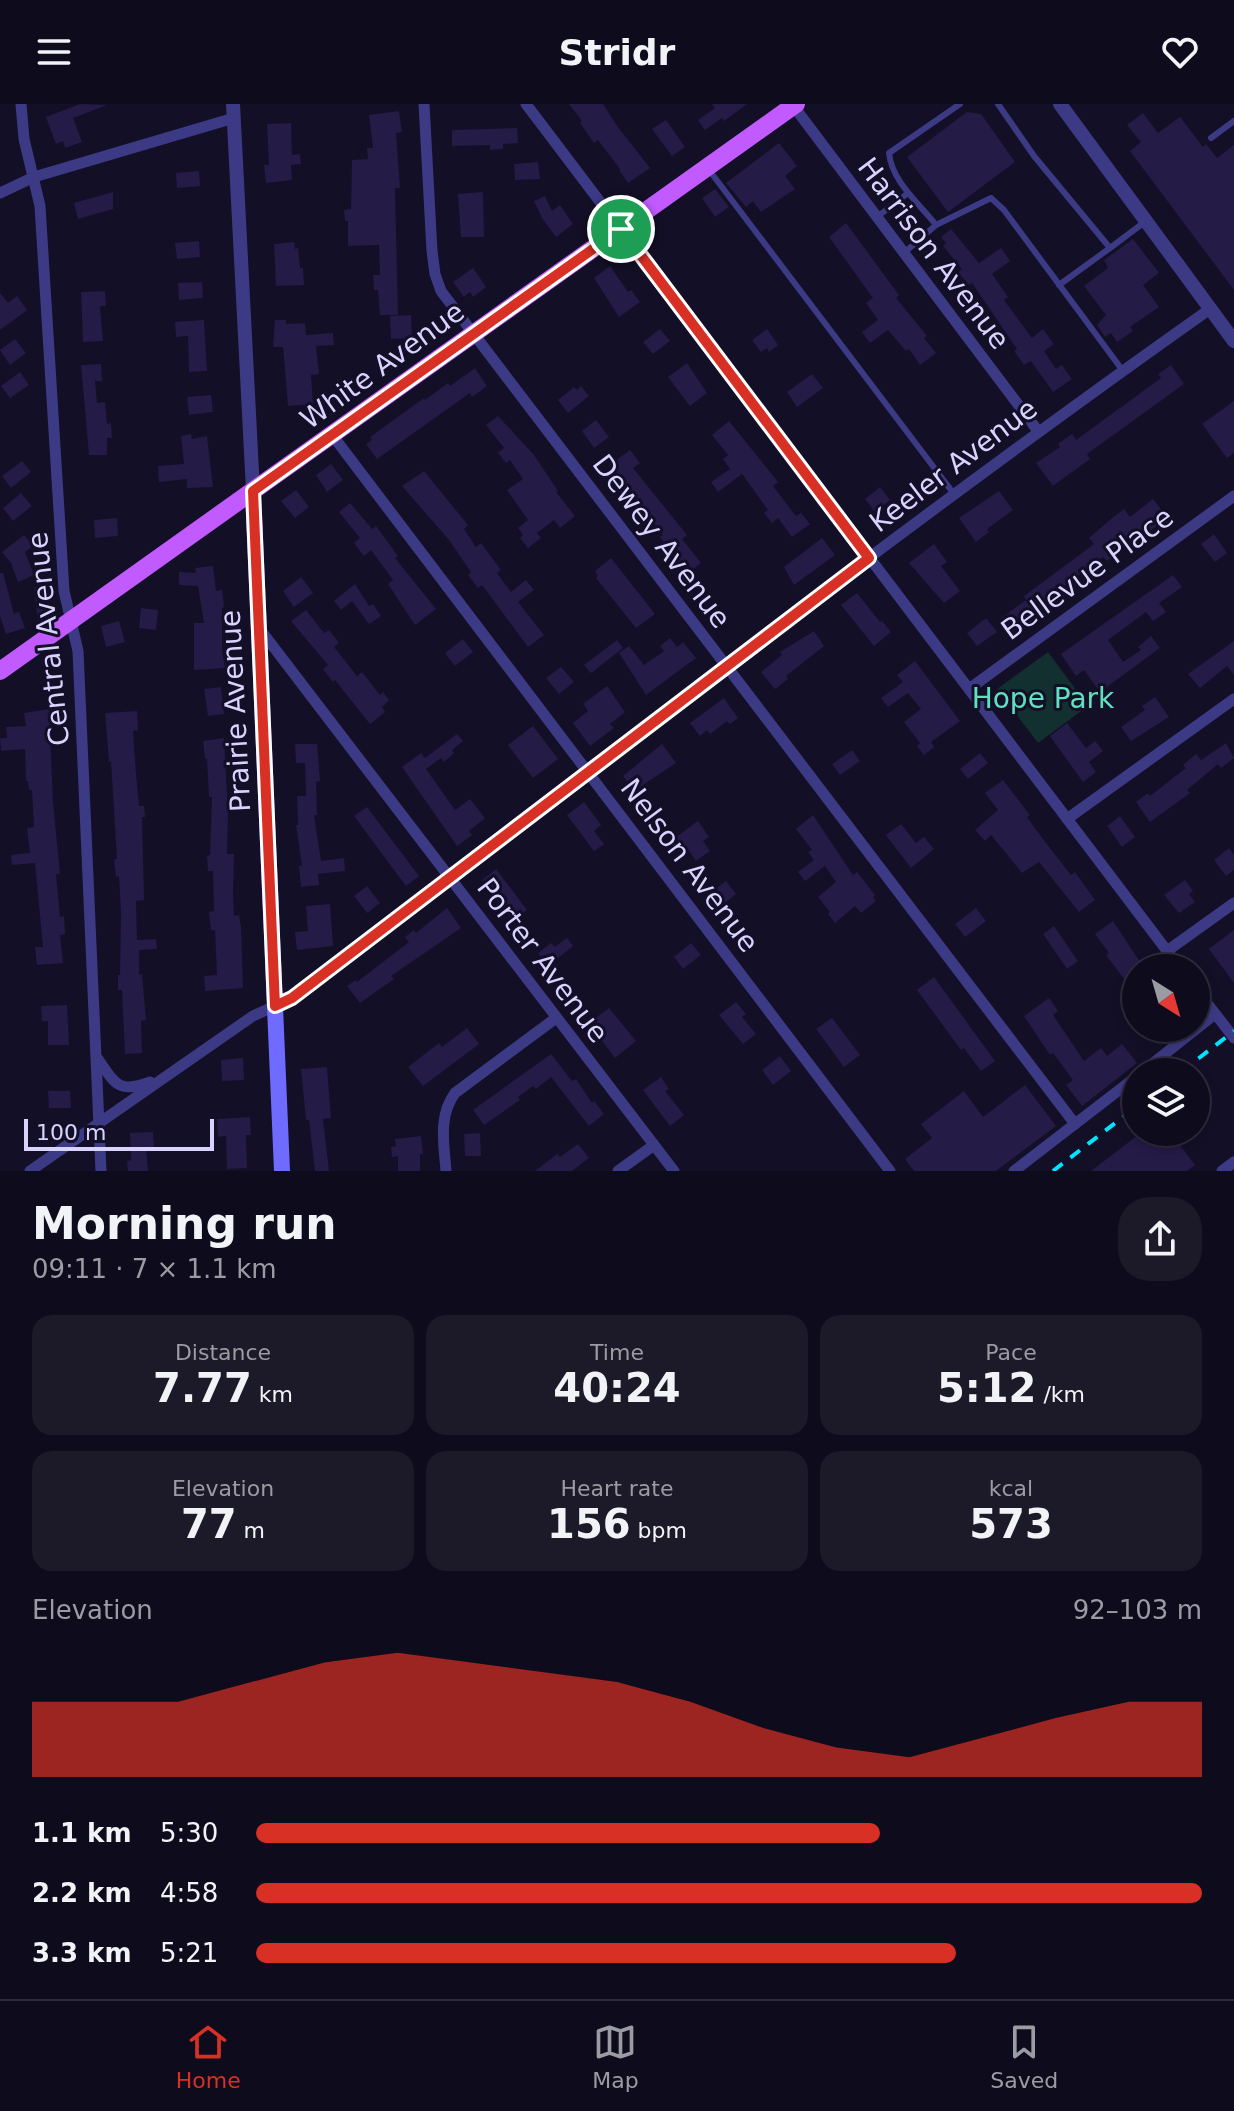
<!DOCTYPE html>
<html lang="en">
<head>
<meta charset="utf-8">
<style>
	:root { --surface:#0e0b1c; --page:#1c1929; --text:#f1f3f6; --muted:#9b9ba3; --line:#2e2b3b; --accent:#d93025 }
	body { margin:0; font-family:"DejaVu Sans",sans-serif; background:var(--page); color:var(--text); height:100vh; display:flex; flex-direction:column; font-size:30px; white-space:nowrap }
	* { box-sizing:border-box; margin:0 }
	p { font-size:26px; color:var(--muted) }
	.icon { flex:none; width:44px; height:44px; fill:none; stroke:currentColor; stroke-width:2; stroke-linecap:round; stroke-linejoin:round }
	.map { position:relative; height:1067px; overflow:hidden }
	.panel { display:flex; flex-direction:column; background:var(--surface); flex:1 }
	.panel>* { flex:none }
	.needle { width:52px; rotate:143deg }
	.fabs { position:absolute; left:1122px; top:850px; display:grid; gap:16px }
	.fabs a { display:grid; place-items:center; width:88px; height:88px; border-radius:50%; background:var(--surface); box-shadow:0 4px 12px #0003,0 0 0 2px var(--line); font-size:40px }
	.scale { position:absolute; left:24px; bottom:20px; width:190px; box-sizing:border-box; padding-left:8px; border:4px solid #d9d4ff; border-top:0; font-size:22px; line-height:28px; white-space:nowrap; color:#d9d4ff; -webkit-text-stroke:6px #130f26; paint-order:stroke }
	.pin { position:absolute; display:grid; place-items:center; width:68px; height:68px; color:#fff; margin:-34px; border:4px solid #fff; border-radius:50%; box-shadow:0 2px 8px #0007 }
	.round { display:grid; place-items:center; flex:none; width:84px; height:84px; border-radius:32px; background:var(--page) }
	.headline { display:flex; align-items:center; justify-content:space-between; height:136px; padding:0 32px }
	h1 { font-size:44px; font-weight:700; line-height:60px }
	.figures { display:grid; grid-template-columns:repeat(3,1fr); gap:12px; height:136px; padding:8px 32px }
	.figures div { display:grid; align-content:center; border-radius:20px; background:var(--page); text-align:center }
	.figures b { font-size:40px; font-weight:700 }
	.figures small { font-size:22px; font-weight:400 }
	.figures p { font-size:22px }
	.chart { height:224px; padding:16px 32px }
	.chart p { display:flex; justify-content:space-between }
	.chart svg { width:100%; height:144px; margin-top:8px; fill:var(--accent); opacity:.7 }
	ul { padding:0 32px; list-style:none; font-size:26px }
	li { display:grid; grid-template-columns:128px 96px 1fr; align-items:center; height:60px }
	li i { height:20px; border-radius:10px; background:var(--accent) }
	header { display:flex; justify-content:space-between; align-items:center; height:104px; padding:0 32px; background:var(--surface); font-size:36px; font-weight:700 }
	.menu { display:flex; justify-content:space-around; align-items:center; height:112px; border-top:2px solid var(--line); background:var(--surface); font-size:22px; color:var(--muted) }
	.menu a { display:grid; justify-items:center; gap:4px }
	.menu .on { color:var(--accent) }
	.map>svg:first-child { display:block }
	.green { fill:#12302f }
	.building { fill:#241b47 }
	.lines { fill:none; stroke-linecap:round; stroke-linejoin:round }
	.service { stroke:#3d3a85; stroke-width:6 }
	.minor { stroke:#3d3a85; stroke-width:11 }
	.tertiary { stroke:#3d3a85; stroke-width:14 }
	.secondary { stroke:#6f6bff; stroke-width:16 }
	.primary { stroke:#c25bff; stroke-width:18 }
	.rail { stroke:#00e5ff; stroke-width:4; stroke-dasharray:12 10; stroke-linecap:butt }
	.route-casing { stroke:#fff; stroke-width:16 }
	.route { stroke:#d93025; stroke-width:10 }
	.labels { text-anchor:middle; stroke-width:6; stroke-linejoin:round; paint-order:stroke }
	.street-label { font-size:28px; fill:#d9d4ff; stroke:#130f26 }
	.park-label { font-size:28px; fill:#5fe0c0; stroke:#130f26 }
</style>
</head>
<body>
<header><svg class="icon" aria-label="menu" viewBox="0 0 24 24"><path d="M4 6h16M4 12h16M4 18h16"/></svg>Stridr<svg class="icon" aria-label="heart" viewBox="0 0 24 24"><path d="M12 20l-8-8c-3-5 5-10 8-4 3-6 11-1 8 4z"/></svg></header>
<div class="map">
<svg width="1234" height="1067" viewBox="0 0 1234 1067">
	<rect width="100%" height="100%" fill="#130f26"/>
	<!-- green -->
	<polygon class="green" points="1048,548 1088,602 1038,639 997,585"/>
	<!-- building -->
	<g class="building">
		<polygon points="80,0 107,1 73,14 82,38 65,44 63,37 56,40 46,13"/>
		<polygon points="569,0 603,0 617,22 650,64 628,79 619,66 620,65 598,36 594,39 580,19 582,17"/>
		<polygon points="712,0 747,0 724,17 722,14 705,26 698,16 715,4"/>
		<polygon points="399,7 402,28 396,29 400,84 395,84 398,211 380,211 378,186 374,186 373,171 380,171 379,141 348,142 348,117 345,117 344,106 351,105 352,56 368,55 367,44 373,44 369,11"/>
		<polygon points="967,8 981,10 1015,58 948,108 907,53"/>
		<polygon points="1143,9 1158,29 1180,13 1203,43 1206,40 1217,54 1234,41 1234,186 1130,47 1141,38 1127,21"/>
		<polygon points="666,16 685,43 672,52 652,25"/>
		<polygon points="291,19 292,51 300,50 301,60 291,61 292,76 266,79 264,61 269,61 267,20"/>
		<polygon points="517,24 518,39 503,40 503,45 490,46 490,41 452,42 452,26"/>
		<polygon points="779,39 797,62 785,72 795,85 761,108 753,97 746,103 726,79"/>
		<polygon points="538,58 540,75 515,76 514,60"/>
		<polygon points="199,67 200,82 177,84 176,69"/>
		<polygon points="715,85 729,103 715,113 702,94"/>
		<polygon points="113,88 113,105 78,115 74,99"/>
		<polygon points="483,88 484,133 461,133 458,90"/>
		<polygon points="545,92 552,107 560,101 573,120 556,133 542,114 534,97"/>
		<polygon points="846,119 899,191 896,194 927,232 924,234 936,249 920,261 909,245 906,247 888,226 870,239 862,228 878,216 866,199 873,194 829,133"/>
		<polygon points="951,125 979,159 1001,144 1010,157 992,170 1008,193 1004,196 1032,234 1043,225 1054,240 1044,247 1056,265 1062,261 1072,275 1053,288 1031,257 1024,261 1014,247 1017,245 972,179 969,181 958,168 962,165 943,142 946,139 941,133"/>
		<polygon points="1133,135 1159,169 1143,181 1159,203 1130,223 1133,227 1117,238 1111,229 1105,233 1097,221 1106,211 1084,182 1108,164 1104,156"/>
		<polygon points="199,137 200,153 177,155 175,139"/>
		<polygon points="294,138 295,145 298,144 300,164 303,164 304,181 276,182 274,140"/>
		<polygon points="610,162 628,188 631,186 640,198 619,213 594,174"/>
		<polygon points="473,164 486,183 473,193 470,188 464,193 453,178"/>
		<polygon points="202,178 203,194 179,196 178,179"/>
		<polygon points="105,187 106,202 100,202 103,237 83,238 81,188"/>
		<polygon points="0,189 8,199 17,192 27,206 0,226"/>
		<polygon points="411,211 412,234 391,235 390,212"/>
		<polygon points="204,216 207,267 189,268 188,232 176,233 175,218"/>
		<polygon points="275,216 286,216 286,220 305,219 306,231 333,229 334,241 316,242 319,270 311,271 313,300 288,302 283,243 273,243"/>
		<polygon points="660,225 670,237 653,250 643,238"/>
		<polygon points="767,225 778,241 769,248 767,244 761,248 752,236"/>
		<polygon points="15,235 26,249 10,261 0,246"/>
		<polygon points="687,259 707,289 690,302 668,273"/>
		<polygon points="101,260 102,277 95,277 97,299 105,298 107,320 111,319 112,334 107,334 107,351 89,351 81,261"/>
		<polygon points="1171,261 1184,280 1087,350 1090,355 1053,382 1036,359 1060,343 1058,340 1072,330 1076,336 1161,274 1158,270"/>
		<polygon points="475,264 487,282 472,293 470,289 377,355 366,340 372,336 370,333 424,294 425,296 448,279 450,282"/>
		<polygon points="20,268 29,281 10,294 1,282"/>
		<polygon points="812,270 823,284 797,303 787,288"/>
		<polygon points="581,282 589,292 568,309 558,296 574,283 577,286"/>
		<polygon points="211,291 213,308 189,311 187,293"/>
		<polygon points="1234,297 1234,349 1227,354 1202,320"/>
		<polygon points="498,312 534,351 558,387 556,388 575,412 560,424 554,416 537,429 541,434 528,444 520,434 523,431 518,424 528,416 507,386 523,375 510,356 506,359 498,349 504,344 486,321"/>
		<polygon points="596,316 609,333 594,344 582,327"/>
		<polygon points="729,317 778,378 773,382 796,412 801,409 810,420 792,433 778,414 772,419 764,409 768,406 742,370 718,388 711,378 730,365 723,355 728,351 712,331"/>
		<polygon points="191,330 192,335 207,332 213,383 187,384 187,375 159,378 158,362 184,360 181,332"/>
		<polygon points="630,346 640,359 633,364 687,431 682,435 701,459 687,470 660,433 663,431 610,361"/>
		<polygon points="22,357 31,368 11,384 2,372"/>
		<polygon points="331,360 343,376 327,388 316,371"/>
		<polygon points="424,367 468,421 464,425 476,443 481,439 501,466 497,469 511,488 526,476 534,486 518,498 544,531 528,543 482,481 478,484 468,471 471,468 449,436 402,382"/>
		<polygon points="880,383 890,396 875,408 865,395"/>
		<polygon points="296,386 309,403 295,414 281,397"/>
		<polygon points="999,387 1013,406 987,425 989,428 976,438 959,414"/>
		<polygon points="21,389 32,402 13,417 3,404"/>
		<polygon points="1153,395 1168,414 1107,457 1103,453 1062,484 1065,487 1009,528 1000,515 1026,496 1024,492 1094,440 1089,434 1112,414 1124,405 1130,413"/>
		<polygon points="350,399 372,425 376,422 398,452 395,454 436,505 415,521 388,480 393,476 371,446 364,452 354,439 360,434 339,408"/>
		<polygon points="117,414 118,432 95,434 94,416"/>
		<polygon points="1214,430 1227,449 1215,458 1201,440"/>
		<polygon points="24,431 33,442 25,448 34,471 18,478 11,459 2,448"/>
		<polygon points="822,434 835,451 794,481 784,463"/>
		<polygon points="934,440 947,458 941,462 960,487 944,499 909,459"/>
		<polygon points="611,454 655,510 636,524 596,474 598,472 595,467"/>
		<polygon points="213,462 216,487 222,486 224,503 222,504 222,546 225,564 194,566 194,519 204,519 198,482 179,481 179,468 196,469 195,464"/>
		<polygon points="0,469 3,469 14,510 19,508 25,524 6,530 0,512"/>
		<polygon points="1173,471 1182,483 1159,499 1166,508 1153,517 1146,508 1108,536 1123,558 1141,546 1138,543 1151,532 1160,544 1100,588 1084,566 1076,572 1061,550"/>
		<polygon points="301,473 313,489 294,503 283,487"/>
		<polygon points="355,480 369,502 373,500 381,512 369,520 352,497 341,506 334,497"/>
		<polygon points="44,482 48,510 38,517 34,483"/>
		<polygon points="857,489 880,518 882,517 891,528 874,542 841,501"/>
		<polygon points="141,504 158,506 156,526 139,524"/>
		<polygon points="306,506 324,529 329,526 339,539 334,543 357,572 362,568 380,591 383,588 389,596 382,603 385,608 370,620 335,576 333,578 323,565 328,561 291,517"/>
		<polygon points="986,514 997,528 977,542 967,529"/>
		<polygon points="119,517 125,538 106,543 101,522"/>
		<polygon points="814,527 824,542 786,572 788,575 775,585 761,568 782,551 780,548"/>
		<polygon points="670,534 677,543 683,538 696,554 646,591 619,549 629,542 644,561 664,547 660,542"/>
		<polygon points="463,535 473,548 455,562 445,549"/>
		<polygon points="617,536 623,544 591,569 584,561"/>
		<polygon points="1234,537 1234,571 1227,562 1200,584 1188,570"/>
		<polygon points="915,557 960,617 931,638 934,643 924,651 917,642 920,639 904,618 921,605 908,589 888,603 881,594 903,578 897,571"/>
		<polygon points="561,563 574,578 559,590 546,574"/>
		<polygon points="607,582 625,608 610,620 614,624 590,642 573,619 588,607 583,600"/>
		<polygon points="221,583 224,610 208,612 204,585"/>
		<polygon points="1155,593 1169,613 1131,637 1121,623 1145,606 1142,602"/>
		<polygon points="724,594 738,614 730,620 727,617 710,630 707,626 700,632 690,619"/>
		<polygon points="49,605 53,698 60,770 56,770 60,813 64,812 65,830 60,831 63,859 37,861 35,843 43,843 35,759 12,761 11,751 30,749 27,724 34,723 32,686 29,686 28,677 26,677 25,645 1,647 0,634 7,634 6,623 26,622 24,609"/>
		<polygon points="137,607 138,626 133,627 136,670 139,702 144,702 145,713 142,713 144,796 136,797 137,836 156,835 157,845 139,846 139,871 142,870 146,916 141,917 142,949 125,950 122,886 118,886 118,871 120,871 121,809 119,772 116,773 114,755 117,755 111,657 109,658 105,609"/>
		<polygon points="1067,619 1086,644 1095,637 1103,647 1089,658 1096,668 1083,678 1050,632"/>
		<polygon points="533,622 558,655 533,674 508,641"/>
		<polygon points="457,630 463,637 452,646 454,649 444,658 441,654 426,665 455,706 470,695 485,714 469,727 472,731 457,742 402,663 421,649 425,654"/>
		<polygon points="224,634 228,710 227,750 234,750 233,789 234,812 239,811 241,823 243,884 205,887 204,872 217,871 215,826 211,826 209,808 214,807 213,767 208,767 207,752 210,751 212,693 209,693 207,654 205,655 203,637"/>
		<polygon points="1226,639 1234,654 1221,664 1218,660 1187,686 1190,689 1150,718 1136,698 1148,689 1150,692 1186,664 1183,661 1196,650 1201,656"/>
		<polygon points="295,640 317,640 320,677 316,678 317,711 314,711 321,757 344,754 345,767 318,770 319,781 301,783 299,762 302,762 296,721 298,721 297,692 306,692 305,659 296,659"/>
		<polygon points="662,640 676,659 634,687 623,672"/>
		<polygon points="852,646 860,657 840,671 832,660"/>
		<polygon points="980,649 988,659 968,675 960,665"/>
		<polygon points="1003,676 1030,711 1027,713 1046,739 1071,771 1075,768 1095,796 1079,808 1039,758 1022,769 991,731 985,737 975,726 998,706 985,689"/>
		<polygon points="584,698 601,721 594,727 604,740 594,747 567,711"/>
		<polygon points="367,703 419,772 406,782 354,712"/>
		<polygon points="813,711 853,771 857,768 875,791 873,793 876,797 861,809 855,802 835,819 828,810 830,808 818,793 836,778 825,762 805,777 798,768 814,756 808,748 812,746 796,725"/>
		<polygon points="1120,712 1135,733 1122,743 1107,722"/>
		<polygon points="698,717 709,733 703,737 710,747 696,757 689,747 683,752 672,736"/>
		<polygon points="901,720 916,739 924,733 934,745 911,764 886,731"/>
		<polygon points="1229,744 1234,751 1234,766 1226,772 1214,756"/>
		<polygon points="496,765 527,806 513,817 482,776"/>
		<polygon points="1185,776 1193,787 1189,790 1195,798 1179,809 1164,791"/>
		<polygon points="726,777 736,790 721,802 710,789"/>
		<polygon points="367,782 380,799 367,809 354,792"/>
		<polygon points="330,800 333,842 297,846 295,828 308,827 306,802"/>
		<polygon points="447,804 461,824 391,872 394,875 360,899 347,882 356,876 357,878 409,838 405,833 414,826 416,829"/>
		<polygon points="976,804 986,817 965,833 955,820"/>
		<polygon points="1113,817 1144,864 1136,864 1136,891 1106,851 1109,849 1095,830"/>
		<polygon points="1054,822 1078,857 1067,865 1043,830"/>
		<polygon points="1234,826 1234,879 1209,845"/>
		<polygon points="567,834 573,842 548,862 538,849 551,839 555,843"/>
		<polygon points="691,839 701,851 683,865 674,853"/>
		<polygon points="934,873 995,957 981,967 964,944 961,946 917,886"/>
		<polygon points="1049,894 1058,907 1053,911 1084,957 1101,944 1107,952 1122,940 1137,959 1082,1002 1066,981 1073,976 1053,949 1050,951 1024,912"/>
		<polygon points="736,898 746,910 742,913 756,930 743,940 719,911"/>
		<polygon points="67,901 69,941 48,941 48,917 42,917 41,902"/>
		<polygon points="609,904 636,937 615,954 589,919"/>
		<polygon points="832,914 860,951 844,963 816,925"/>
		<polygon points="467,924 479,940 423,982 408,963 439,939 442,943"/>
		<polygon points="551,950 572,977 576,975 592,999 594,997 604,1010 589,1022 551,973 536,985 533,982 518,993 520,996 484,1021 473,1006"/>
		<polygon points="780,952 791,967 773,981 762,966"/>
		<polygon points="243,954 244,976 222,977 221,956"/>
		<polygon points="327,963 331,1014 323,1015 329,1067 315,1067 309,1016 306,1016 301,965"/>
		<polygon points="661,973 669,985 665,987 684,1011 670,1022 643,986"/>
		<polygon points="1025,981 1056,1022 996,1067 914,1067 905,1055 932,1034 921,1020 964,987 983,1013"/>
		<polygon points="48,987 70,987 71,1004 49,1004"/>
		<polygon points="250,1013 251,1031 246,1031 247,1064 227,1065 226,1032 218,1033 217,1015"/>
		<polygon points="153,1028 154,1044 146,1044 148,1067 128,1067 127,1057 131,1056 130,1029"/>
		<polygon points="1142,1028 1170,1028 1195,1061 1187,1067 1091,1067"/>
		<polygon points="480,1029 481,1052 465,1052 464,1030"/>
		<polygon points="421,1032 423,1050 420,1050 420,1067 398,1067 398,1052 392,1053 391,1043 396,1042 395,1035"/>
		<polygon points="578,1040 589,1054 572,1067 535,1067 557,1050 560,1053"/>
	</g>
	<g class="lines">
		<!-- service -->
		<g class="service">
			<polyline points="998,0 1034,52 1110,144 1146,117"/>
			<polyline points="1211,34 1234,17"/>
			<polyline points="709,66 954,390"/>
			<polyline points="877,113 908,89"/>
			<path d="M936,121C919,99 892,78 889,49L960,0"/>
			<polyline points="905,148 936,121 991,94 1004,106 1123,267"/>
			<polyline points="1059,181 1110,144"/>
		</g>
		<!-- minor -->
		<g class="minor">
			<polyline points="21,0 24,35 40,102 64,487 78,547 101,1067"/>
			<polyline points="424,0 432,147 435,170 441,187 1075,1020"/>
			<polyline points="526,0 1180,864"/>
			<polyline points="792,0 1038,327"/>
			<polyline points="0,89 34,73 234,14"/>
			<polyline points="333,332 890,1067"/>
			<polyline points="259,524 674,1067"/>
			<polyline points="969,585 1234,392"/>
			<polyline points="1067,715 1234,595"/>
			<polyline points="1167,847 1234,799"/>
			<polyline points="1196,885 1234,934"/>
			<path d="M98,955C115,980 119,990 150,978"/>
			<polyline points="1142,968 1215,910"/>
			<path d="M30,1067L253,912L292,894C596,662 897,426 1210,205"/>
			<path d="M446,1067C444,1040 438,1012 455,989L556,914"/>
			<polyline points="618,1067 654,1041"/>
			<polyline points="1014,1067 1136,973"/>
			<polyline points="1222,1067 1234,1058"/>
		</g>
		<!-- tertiary -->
		<g class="tertiary">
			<polyline points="233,0 253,387"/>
			<polyline points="1060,0 1234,237"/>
		</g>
		<!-- secondary -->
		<polyline class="secondary" points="253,387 282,1067"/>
		<!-- primary -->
		<polyline class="primary" points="0,567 796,0"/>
		<!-- rail -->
		<g class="rail">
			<polyline points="1181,968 1234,927"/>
			<polyline points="1053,1067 1136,1003"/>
		</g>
	</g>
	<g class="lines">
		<defs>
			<polygon id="route" points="621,125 869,454 292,894 275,902 253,387"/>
		</defs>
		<!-- route casing -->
		<use href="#route" class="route-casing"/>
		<!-- route -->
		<use href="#route" class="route"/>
	</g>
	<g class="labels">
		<!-- street labels -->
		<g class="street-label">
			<text transform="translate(934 149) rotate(53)" y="10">Harrison Avenue</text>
			<text transform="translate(382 261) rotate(-36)" y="10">White Avenue</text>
			<text transform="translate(953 361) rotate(-37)" y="10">Keeler Avenue</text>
			<text transform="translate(662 437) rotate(53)" y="10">Dewey Avenue</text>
			<text transform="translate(1087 469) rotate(-36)" y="10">Bellevue Place</text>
			<text transform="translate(48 535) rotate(-96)" y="10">Central Avenue</text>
			<text transform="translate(235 607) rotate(-93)" y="10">Prairie Avenue</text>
			<text transform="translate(690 761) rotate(53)" y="10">Nelson Avenue</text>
			<text transform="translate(543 856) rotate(53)" y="10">Porter Avenue</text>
		</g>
		<!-- park labels -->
		<g class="park-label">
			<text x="1043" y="604">Hope Park</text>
		</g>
	</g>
</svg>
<div class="fabs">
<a><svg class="needle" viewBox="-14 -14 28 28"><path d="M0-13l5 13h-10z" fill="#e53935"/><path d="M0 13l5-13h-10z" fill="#9b9ba3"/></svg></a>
<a><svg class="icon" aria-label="layers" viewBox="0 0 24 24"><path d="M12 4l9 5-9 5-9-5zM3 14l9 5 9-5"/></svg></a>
</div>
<div class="scale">100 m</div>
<div class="pin" style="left:621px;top:125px;background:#1e9e55"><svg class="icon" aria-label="arrive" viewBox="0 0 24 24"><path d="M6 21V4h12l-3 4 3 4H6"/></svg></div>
</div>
<section class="panel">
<div class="headline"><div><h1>Morning run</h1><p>09:11 · 7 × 1.1 km</p></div><a class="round"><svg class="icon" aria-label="share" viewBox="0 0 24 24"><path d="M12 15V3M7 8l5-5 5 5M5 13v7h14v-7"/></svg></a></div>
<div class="figures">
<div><p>Distance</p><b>7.77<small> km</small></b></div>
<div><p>Time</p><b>40:24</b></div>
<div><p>Pace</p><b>5:12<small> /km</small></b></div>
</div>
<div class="figures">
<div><p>Elevation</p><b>77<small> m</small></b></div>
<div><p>Heart rate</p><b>156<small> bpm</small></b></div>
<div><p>kcal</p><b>573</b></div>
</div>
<div class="chart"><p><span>Elevation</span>92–103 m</p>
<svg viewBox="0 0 160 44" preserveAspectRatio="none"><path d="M0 44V21L10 21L20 21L30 15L40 9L50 6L60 9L70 12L80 15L90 21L100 29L110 35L120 38L130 32L140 26L150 21L160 21V44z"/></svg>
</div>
<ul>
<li><b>1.1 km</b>5:30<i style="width:66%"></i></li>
<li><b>2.2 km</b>4:58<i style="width:100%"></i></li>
<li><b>3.3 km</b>5:21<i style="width:74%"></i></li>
</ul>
</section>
<nav class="menu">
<a class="on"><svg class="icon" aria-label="home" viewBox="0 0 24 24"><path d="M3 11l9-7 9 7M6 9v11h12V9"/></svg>Home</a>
<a><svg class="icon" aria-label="map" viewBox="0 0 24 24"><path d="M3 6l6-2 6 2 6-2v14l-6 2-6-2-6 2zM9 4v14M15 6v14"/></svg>Map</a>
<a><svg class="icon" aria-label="saved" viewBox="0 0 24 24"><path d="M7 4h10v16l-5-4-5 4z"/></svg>Saved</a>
</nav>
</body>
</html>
